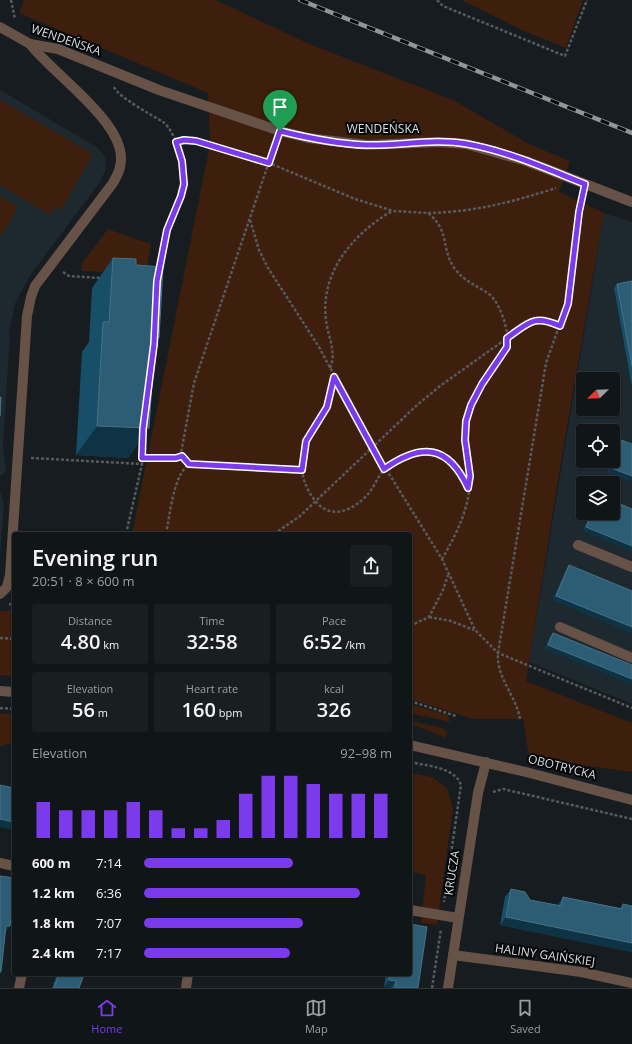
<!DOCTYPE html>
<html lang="en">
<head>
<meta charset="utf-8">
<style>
	:root { --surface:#101517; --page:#191e20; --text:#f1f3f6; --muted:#9c9fa1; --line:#303436; --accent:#7c3aed }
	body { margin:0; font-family:"Open Sans",sans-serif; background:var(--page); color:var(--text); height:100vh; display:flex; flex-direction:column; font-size:15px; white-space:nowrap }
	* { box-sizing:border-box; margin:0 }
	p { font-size:13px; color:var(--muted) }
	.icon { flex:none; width:22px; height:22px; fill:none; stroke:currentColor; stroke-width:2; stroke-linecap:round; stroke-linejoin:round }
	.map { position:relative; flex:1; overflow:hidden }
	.panel { position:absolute; left:12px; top:532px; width:400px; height:444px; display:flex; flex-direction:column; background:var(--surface); border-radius:4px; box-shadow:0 1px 3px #0004,0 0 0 1px var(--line) }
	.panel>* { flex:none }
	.needle { width:26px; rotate:247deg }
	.tools { position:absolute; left:576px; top:372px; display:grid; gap:8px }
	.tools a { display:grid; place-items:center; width:44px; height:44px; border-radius:4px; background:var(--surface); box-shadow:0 1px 3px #0004,0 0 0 1px var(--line); font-size:20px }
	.pin { position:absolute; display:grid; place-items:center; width:34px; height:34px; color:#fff; margin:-41px -17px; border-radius:50% 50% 50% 0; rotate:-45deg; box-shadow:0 0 4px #0007 }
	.pin .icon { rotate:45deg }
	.round { display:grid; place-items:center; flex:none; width:42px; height:42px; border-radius:4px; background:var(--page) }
	.headline { display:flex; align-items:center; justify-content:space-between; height:68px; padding:0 20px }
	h1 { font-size:22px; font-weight:600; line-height:30px }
	.figures { display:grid; grid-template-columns:repeat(3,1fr); gap:6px; height:68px; padding:4px 20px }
	.figures div { display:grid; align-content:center; border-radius:4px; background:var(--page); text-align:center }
	.figures b { font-size:20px; font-weight:600 }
	.figures small { font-size:11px; font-weight:400 }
	.figures p { font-size:11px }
	.chart { height:112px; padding:8px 20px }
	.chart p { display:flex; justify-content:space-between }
	.chart svg { width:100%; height:72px; margin-top:4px; stroke:var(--accent); stroke-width:6 }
	ul { padding:0 20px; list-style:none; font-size:13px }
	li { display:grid; grid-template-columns:64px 48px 1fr; align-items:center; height:30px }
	li i { height:10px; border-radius:5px; background:var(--accent) }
	.tab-bar { display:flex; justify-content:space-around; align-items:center; height:56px; border-top:1px solid var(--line); background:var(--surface); font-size:11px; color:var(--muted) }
	.tab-bar a { display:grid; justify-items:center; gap:2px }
	.tab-bar .selected { color:var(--accent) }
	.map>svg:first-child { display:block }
	.built { fill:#1d282f; fill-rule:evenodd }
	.green { fill:#3e1e0d }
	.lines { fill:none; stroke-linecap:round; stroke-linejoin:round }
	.path { stroke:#565b5e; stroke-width:2.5; stroke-dasharray:3 2; stroke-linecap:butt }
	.minor { stroke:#675247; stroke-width:10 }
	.rail-casing { stroke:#919699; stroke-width:4.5 }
	.rail { stroke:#040607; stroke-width:3; stroke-dasharray:9; stroke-linecap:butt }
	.wall { fill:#174e68 }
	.shaded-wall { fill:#0e3345 }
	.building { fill:#2c5d75; stroke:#477286 }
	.route-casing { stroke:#fff; stroke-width:8 }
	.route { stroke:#7c3aed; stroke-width:5 }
	.labels { text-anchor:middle; stroke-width:4; stroke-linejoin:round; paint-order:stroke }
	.street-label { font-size:12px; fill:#dadee1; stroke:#040607 }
</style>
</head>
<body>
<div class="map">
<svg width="632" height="988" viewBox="0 0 632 988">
	<rect width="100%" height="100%" fill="#161c1f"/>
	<!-- built -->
	<g class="built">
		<polygon points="0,90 98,148 105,157 106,169 100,182 31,274 15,303 9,333 10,338 3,445 6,471 0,476"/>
		<path d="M604,213L632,222V704L529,662ZM583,379H613V409H583ZM583,431H613V461H583ZM583,483H613V513H583Z"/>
		<polygon points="0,492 3,499 4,506 0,557"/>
	</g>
	<!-- green -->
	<g class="green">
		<polygon points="24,0 216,0 307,43 453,100 529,144 570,161 559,192 604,213 562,456 526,681 632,723 632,772 529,758 523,719 473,719 410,699 410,534 132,534 210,144 208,93 19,13"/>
		<polygon points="461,0 583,0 566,48 524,31"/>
		<polygon points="0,100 93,154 61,210 55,207 50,215 0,185"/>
		<polygon points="0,196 18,207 0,238"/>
		<polygon points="108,229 151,244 146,274 82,271 82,263"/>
		<polygon points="14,610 14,676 0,675 0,611"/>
		<polygon points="410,704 448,715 450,722 410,713"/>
		<polygon points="0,713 14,714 14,743 0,746"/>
		<polygon points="410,721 442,728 447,732 446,738 410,723"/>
		<polygon points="410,773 432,777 447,788 453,808 437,925 421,923 426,875 410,872"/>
	</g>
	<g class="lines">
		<!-- path -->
		<g class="path">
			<polyline points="11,0 15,19"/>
			<polyline points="437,0 443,6 565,56 587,0"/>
			<path d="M114,87C118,97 152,115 163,122C176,131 186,169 184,184C183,196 176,205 172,215C166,233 161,250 159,269"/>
			<path d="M176,142L184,140L196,141L269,163L355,199L381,207L393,211L428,213C451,232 440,248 455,269C464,281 477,286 489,294C500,303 507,326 508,341C508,351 498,359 493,367C483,383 470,401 466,420C462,438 469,456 470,474C471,506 457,533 442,559"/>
			<path d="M428,213C475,212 512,202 556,188"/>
			<polyline points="250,220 259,250 268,268 319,347 373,448 442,559 475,630 498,653 632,708"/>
			<polyline points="63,272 69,276 100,278"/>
			<path d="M330,368C337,352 328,337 326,320C320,272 353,234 392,211"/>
			<path d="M334,377C332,387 331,398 327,407C322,419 312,428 306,441C297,462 302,486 317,503C334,521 356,508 369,493C375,485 379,474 386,468C419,439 451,450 468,487"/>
			<polyline points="31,458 142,464 143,435"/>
			<polyline points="143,458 176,458 182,456"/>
			<polyline points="189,464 181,453 194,383 275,144"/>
			<polyline points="126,534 142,464"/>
			<path d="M166,534C170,515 173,476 189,464L302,470"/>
			<polyline points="274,534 300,516 416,406 440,386 531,321 546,319 559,326"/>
			<polyline points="9,604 14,605"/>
			<polyline points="429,617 451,621 474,630"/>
			<polyline points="410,626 429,617 443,590 448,575"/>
			<polyline points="0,638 14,639"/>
			<polyline points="410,701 456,716"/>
			<polyline points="0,708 14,709"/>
			<path d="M520,719C516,695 496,678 498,653L546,363L567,304L582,198"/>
			<path d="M410,762C427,766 455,767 461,785L444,902"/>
			<polyline points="493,792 503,789 632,819"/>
			<polyline points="432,988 441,929"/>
		</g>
		<!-- minor -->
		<g class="minor">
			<polyline points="0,27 30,44 58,49 159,90 280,131 308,138 367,145 439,142 466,144 526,161 632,202"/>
			<polyline points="578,545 632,567"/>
			<path d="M0,594L7,587L10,575L27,316L31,297L35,286L113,183C117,176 121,169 121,160C123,121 53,74 30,44"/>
			<polyline points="560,627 632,658"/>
			<polyline points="0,691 14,692"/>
			<polyline points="410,745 526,772 632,800"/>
			<polyline points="0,863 14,866"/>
			<polyline points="410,910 458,918"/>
			<polyline points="453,955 581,972 632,983"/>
			<polyline points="19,988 22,974"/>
			<polyline points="186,988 188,974"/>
			<polyline points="448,988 478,793 486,762"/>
		</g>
		<defs>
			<polyline id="rail" points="300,0 632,133"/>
		</defs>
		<!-- rail casing -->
		<use href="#rail" class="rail-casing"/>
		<!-- rail -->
		<use href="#rail" class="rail"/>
	</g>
	<!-- wall -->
	<g class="wall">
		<polygon points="113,258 136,265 159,338 154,346 149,428 128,458 76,455 82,352 89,342 92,288"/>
		<polygon points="632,281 632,387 614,288 617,284"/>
		<polygon points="621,440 631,481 608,472 612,461 613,461 613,458 618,444"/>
		<polygon points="591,513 613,513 583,531"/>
		<polygon points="569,565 632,591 632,633 553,600 566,570"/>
		<polygon points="553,633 632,665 545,649 550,637"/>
		<polygon points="511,889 530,900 558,905 563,897 620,908 623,904 632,952 500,925 505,897"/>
		<polygon points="57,974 73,974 79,988 52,988"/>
		<polygon points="386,974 410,974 418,988 391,988 384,987"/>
	</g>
	<!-- shaded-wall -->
	<g class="shaded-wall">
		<polygon points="155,338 159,338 138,368"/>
		<polygon points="97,426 149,428 128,458 76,455"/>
		<polygon points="611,468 632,476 632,480 631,481 608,472"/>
		<polygon points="586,527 632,546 632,552 583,531"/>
		<polygon points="556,596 632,627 632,633 553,600"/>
		<polygon points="548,645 632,679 632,685 545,649"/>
		<polygon points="0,819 14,822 14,830 0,827"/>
		<polygon points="506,917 632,943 632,952 500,925"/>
		<polygon points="6,926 10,926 0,940"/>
		<polygon points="389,980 396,981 391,988 384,987"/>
	</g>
	<!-- building -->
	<g class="building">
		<polygon points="113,258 136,259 136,265 163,267 159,338 155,338 149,428 97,426 103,322 109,322"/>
		<polygon points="632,281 632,366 617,284"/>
		<polygon points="0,397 1,397 0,416"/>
		<polygon points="621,440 632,444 632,476 611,468"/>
		<polygon points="613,501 632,509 632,546 586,527 592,513 613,513"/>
		<polygon points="569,565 632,591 632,627 556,596"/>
		<polygon points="553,633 632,665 632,679 548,645"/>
		<polygon points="0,785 14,788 14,822 0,819"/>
		<polygon points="0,876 14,878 14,896 10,926 6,926 1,972 0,972"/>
		<polygon points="511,889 525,892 530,900 561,906 563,897 622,909 623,904 632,906 632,943 506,917"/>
		<polygon points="410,924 427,927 418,988 395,988 396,981 389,980 390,974 410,974"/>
		<polygon points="59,974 73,974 83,977 79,988 54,988"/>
	</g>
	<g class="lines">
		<defs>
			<path id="route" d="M280,131C308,138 337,144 366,145C400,146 433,138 467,144C507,151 547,169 585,184L579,212L568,304L560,326C533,314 529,323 507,338V347L482,384L471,405L466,421L465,440L470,476L468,488C448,444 421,443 384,469L334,377L327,407L306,441L302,470L189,464L182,456L176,458H142L143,429L154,344L157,281L167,230L181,196L184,184L182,161L176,142L184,140L196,141L269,163Z"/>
		</defs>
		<!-- route casing -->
		<use href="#route" class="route-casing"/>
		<!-- route -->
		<use href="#route" class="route"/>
	</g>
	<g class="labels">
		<!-- street labels -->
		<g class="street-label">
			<text transform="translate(66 40) rotate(19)" y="4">WENDEŃSKA</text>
			<text x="383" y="133">WENDEŃSKA</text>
			<text transform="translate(562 767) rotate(14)" y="4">OBOTRYCKA</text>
			<text transform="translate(452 873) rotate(-81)" y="4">KRUCZA</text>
			<text transform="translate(545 955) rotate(8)" y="4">HALINY GAIŃSKIEJ</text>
		</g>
	</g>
</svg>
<div class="tools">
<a><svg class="needle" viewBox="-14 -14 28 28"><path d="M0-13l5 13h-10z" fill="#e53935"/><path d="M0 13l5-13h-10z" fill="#9c9fa1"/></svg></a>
<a><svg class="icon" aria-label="locate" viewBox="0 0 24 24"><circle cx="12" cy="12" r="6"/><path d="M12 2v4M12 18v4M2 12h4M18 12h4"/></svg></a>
<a><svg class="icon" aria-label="layers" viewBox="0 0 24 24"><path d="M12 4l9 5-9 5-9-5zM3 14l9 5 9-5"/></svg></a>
</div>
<div class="pin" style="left:280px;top:131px;background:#1e9e55"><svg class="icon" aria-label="arrive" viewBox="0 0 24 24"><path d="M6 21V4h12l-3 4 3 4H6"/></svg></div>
<section class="panel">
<div class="headline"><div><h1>Evening run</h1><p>20:51 · 8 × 600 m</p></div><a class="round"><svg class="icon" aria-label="share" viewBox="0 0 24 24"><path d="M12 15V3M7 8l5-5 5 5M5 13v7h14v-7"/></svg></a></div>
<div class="figures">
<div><p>Distance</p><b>4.80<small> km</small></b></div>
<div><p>Time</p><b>32:58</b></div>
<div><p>Pace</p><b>6:52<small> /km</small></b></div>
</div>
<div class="figures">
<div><p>Elevation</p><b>56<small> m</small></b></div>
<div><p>Heart rate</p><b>160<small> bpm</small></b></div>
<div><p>kcal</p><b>326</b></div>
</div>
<div class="chart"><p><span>Elevation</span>92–98 m</p>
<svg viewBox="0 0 160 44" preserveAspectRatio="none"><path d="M5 44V22M15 44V27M25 44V27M35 44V27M45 44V22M55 44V27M65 44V38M75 44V38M85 44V33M95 44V17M105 44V6M115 44V6M125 44V11M135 44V17M145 44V17M155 44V17"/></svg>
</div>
<ul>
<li><b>600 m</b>7:14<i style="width:60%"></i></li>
<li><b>1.2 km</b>6:36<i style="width:87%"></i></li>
<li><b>1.8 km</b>7:07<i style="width:64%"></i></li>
<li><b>2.4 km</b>7:17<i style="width:59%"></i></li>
</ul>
</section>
</div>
<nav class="tab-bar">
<a class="selected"><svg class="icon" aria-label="home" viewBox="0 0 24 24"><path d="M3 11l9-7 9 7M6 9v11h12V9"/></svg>Home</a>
<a><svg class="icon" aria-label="map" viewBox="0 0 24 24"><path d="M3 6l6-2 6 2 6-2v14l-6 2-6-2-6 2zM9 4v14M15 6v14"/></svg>Map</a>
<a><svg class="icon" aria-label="saved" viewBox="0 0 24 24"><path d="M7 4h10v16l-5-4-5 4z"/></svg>Saved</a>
</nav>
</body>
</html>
